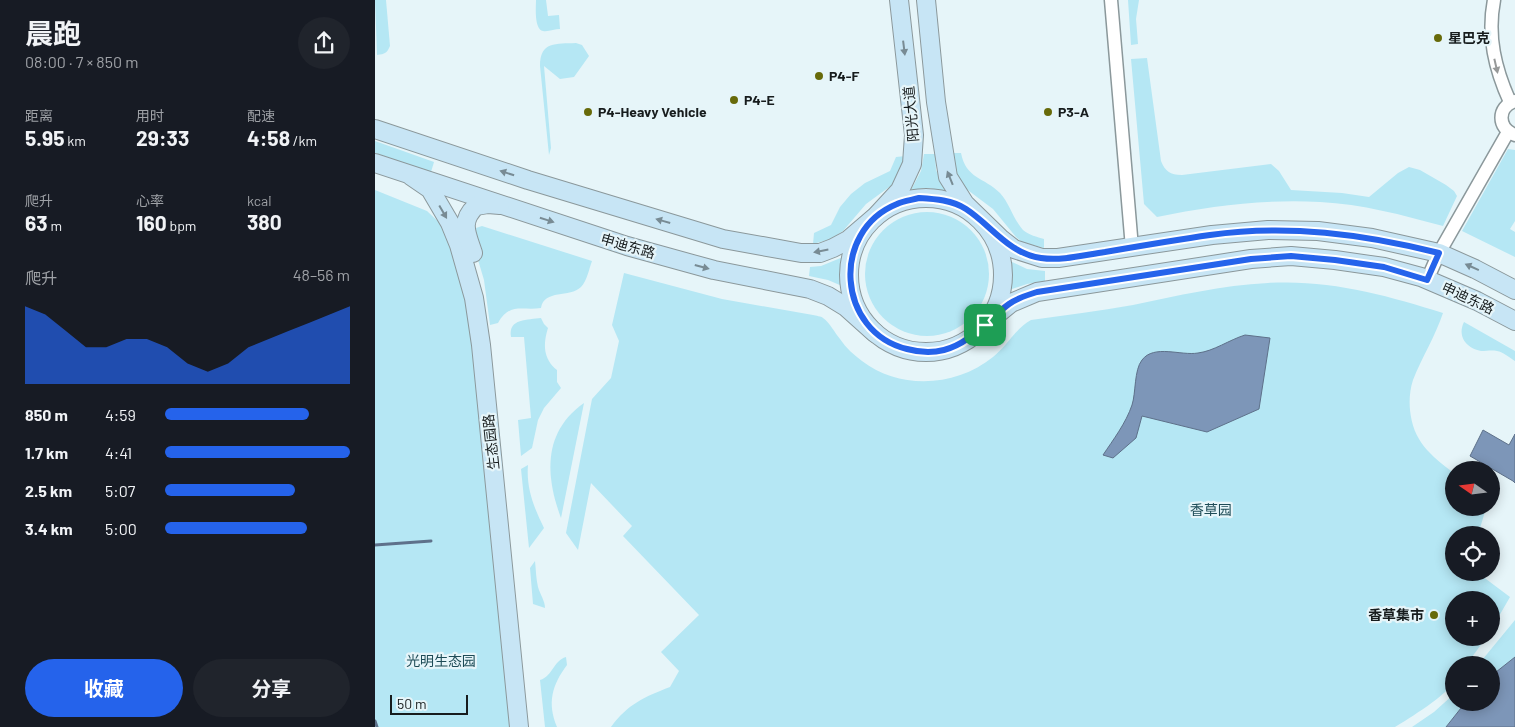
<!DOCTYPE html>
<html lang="zh">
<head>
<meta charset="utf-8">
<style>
	:root { --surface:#171b24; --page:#20242c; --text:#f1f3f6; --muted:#9ea1a6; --accent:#2563eb }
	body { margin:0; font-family:Barlow,"Noto Sans SC",sans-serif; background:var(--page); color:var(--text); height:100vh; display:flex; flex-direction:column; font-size:19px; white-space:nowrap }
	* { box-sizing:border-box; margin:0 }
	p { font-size:16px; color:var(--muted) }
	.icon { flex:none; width:28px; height:28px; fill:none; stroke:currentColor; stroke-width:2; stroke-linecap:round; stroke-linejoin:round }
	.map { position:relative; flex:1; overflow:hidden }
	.panel { display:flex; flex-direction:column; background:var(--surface); width:375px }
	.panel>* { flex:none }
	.needle { width:32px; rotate:284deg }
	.fabs { position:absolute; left:1070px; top:461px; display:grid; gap:10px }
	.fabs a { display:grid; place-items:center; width:55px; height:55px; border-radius:50%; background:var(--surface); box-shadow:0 2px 12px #0003; font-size:25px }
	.scale { position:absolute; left:15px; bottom:12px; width:78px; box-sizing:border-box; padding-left:5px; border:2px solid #171c1d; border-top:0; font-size:14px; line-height:18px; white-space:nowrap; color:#171c1d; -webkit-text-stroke:4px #e6f5f9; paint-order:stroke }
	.pin { position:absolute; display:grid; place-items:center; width:42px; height:42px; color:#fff; margin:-21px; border-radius:10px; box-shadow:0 2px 8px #0006 }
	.round { display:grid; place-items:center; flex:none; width:52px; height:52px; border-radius:26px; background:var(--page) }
	.overview { display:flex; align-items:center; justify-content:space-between; height:85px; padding:0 25px }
	h1 { font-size:28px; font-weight:700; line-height:38px }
	.stats { display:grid; grid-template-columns:repeat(3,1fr); gap:8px; height:85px; padding:5px 25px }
	.stats div { display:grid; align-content:center }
	.stats b { font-size:21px; font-weight:700 }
	.stats small { font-size:14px; font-weight:400 }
	.stats p { font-size:14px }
	.chart { height:140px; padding:10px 25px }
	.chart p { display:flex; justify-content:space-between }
	.chart svg { width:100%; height:90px; margin-top:5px; fill:var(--accent); opacity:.7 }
	.cta { display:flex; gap:10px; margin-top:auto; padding:10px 25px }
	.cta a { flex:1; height:58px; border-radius:30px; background:var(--accent); color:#fff; font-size:20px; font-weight:700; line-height:58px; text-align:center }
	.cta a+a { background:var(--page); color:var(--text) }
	ul { padding:0 25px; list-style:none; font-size:16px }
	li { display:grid; grid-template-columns:80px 60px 1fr; align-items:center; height:38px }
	li i { height:12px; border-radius:6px; background:var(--accent) }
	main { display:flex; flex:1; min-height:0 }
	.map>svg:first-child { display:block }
	.green { fill:#b5e7f4 }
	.water { fill:#7d96b8; stroke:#5e718a }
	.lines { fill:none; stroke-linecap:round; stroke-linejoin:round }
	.stream { stroke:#5e718a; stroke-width:3 }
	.street-casing { stroke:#8b989b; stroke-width:15 }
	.secondary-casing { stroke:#8b989b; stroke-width:20 }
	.street { stroke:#fff; stroke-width:12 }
	.secondary { stroke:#c7e5f5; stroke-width:18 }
	.oneway { fill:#788b94 }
	.oneway2 { fill:#979999 }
	.route-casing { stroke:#fff; stroke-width:10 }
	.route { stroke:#2563eb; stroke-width:6 }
	.poi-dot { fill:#676a0a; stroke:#e6f5f9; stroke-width:2 }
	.labels { text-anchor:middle; stroke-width:4.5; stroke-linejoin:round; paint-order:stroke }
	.poi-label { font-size:14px; font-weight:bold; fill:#171c1d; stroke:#e6f5f9; text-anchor:start }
	.street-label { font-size:14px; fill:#171c1d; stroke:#e6f5f9 }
	.park-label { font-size:14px; fill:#1d4b56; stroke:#e6f5f9 }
</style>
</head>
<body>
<main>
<section class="panel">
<div class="overview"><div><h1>晨跑</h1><p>08:00 · 7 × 850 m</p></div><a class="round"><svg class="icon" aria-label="share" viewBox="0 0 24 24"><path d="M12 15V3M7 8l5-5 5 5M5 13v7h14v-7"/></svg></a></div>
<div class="stats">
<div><p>距离</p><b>5.95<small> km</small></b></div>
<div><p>用时</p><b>29:33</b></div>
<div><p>配速</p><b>4:58<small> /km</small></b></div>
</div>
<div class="stats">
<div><p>爬升</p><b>63<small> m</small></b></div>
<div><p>心率</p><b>160<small> bpm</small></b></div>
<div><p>kcal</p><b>380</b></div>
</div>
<div class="chart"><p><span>爬升</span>48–56 m</p>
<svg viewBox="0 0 160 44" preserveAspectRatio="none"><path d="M0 44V6L10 10L20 18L30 26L40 26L50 22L60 22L70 26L80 34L90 38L100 34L110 26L120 22L130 18L140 14L150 10L160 6V44z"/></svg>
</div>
<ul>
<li><b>850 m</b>4:59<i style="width:78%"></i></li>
<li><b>1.7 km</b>4:41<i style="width:100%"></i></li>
<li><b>2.5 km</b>5:07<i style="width:70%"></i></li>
<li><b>3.4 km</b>5:00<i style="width:77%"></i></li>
</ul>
<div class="cta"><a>收藏</a><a>分享</a></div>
</section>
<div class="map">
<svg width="1140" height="727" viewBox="0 0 1140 727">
	<rect width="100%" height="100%" fill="#e6f5f9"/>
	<!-- green -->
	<g class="green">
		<path d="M0,0H11L15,46C12,53 10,54 2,55Z"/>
		<path d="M161,0H171L173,16L184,15L185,29C180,29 173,32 168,31C159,29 161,7 161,0Z"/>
		<polygon points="753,0 764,0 761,19 763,44 756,45"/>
		<path d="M201,43L207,45L214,56L199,77L185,79L169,66L176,148L174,155L165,66C165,41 181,44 201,43Z"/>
		<path d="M772,58L786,161C790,171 795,175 807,175L896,164L904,171L916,190L967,193L994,197L1023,173L1034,167L1045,170L1071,185L1079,191L1082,196L1068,226C1027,215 987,204 945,202C889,199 835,206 782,217L769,204L756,59Z"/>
		<polygon points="0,141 59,162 56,172 0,153"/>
		<polygon points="1133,149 1140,150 1140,221 1135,229 1140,232 1140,257 1087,231"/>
		<path d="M577,153H586C591,179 609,177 625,193C635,204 638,219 648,230C654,235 662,237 669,239V248L647,242L641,237L618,209L590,188L583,178Z"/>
		<polygon points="549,154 560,154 561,170 571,191 552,188 536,190 546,171"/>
		<polygon points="531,156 517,185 491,204 468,231 456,239 438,244 439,233 456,225 465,207 476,194 490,183 515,171 521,157"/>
		<polygon points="0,190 52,211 68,226 94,298 138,727 0,727"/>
		<circle cx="552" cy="274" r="62"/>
		<path d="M107,226L217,261C214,269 212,281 206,287C195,298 169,289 166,308C147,311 135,302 123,323L115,325L109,280L95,233L101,228Z"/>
		<polygon points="468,257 466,272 467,286 453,280 434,276 435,267 446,266"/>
		<polygon points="635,261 652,269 670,271 670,281 652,284 634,290 637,279"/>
		<path d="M249,273L347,299L438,315C441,316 446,316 448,318C455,323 460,333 465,339C471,348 479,355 487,361C525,390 581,387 618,357C632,346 641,328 656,320C690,315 724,311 758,305C802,296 847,285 893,283C952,279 1012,295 1068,313C1060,337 1047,357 1038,380C1035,389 1034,400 1035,410C1038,441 1055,455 1079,473V508H1111L1103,535H1079V572L1103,573L1135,597L1116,630V600H1079V638H1111L1091,665H1079C1079,669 1080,677 1079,681C1074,694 1033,719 1020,727H236C253,704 269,697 295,687L304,671L286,652L324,615L248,536L257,526L216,483L203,550L191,533L217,399L236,378L244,341L237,325Z"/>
		<path d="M166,318L169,324L173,328C168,344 168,359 182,370V382L186,388L169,408L163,420L157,448L146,456L143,420L156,418L149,337H136C133,318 153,320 166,318Z"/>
		<path d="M1089,322L1140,351V361C1135,358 1128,352 1122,351C1117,350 1112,351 1106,351C1091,348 1082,336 1089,322Z"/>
		<path d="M209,403L186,518C170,475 168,432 209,403Z"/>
		<path d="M153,465C151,488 159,508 169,528L154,548L146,469Z"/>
		<path d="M160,561C161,570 161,579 163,587C165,594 170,601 170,608L158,604L155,568Z"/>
		<polygon points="1140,620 1140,657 1116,676 1116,665 1103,665"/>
		<path d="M191,657L192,665C177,685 172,703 182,727H170L165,680C178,676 178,661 191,657Z"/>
		<polygon points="1079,694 1079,702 1090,703 1071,727 1037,727 1059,712"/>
	</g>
	<!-- water -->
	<g class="water">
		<path d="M870,335L895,338L884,409L832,432L767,416L761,438L738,458L728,455C738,440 751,423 757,405C761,393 759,370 767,360C779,344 806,356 823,353C839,351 854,340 870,335Z"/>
		<polygon points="1108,430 1134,445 1140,434 1140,483 1138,481 1095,456"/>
		<polygon points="1140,657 1140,727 1071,727 1090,703 1116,702 1116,676"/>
	</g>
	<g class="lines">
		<!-- stream -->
		<g class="stream">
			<polyline points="0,545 56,541"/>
			<polyline points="0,721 2,727"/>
		</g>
		<defs>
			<g id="street">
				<polyline points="736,0 757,248"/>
				<path d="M1119,0C1112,36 1120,69 1135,102"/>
				<path d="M1140,135C1122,128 1122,107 1140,101"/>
				<polyline points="1052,280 1064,253 1133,132"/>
			</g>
			<g id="secondary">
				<polyline points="551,0 561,102 573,177 590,204 625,238 639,249 667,258 683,258 837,235 893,230 943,231 997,238 1064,253 1100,269 1140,290"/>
				<polyline points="0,129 153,180 348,239 426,253 445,253 458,248 473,240 501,216 525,190 537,164 539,135 524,0"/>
				<polyline points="0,163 252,246 339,270 435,289 453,296 471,307 500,333"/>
				<polyline points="36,176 55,189 75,223 84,245 99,298 106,345 144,727"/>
				<circle cx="551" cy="275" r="77"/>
				<path d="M98,253C92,234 84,222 101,206L113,204L125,205"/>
				<polyline points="609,325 636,303 662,292 876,259 916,256 960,260 1009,267 1046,277 1102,301 1140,321"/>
			</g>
		</defs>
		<!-- street casing -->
		<use href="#street" class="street-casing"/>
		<!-- secondary casing -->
		<use href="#secondary" class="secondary-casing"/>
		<!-- street -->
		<use href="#street" class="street"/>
		<!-- secondary -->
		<use href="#secondary" class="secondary"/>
	</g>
	<!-- one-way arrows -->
	<defs><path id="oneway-solid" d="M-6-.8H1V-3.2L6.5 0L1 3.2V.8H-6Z" transform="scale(1.25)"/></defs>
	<g class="oneway">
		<use href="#oneway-solid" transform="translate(529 48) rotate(83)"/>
		<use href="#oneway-solid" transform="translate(132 173) rotate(-162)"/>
		<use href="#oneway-solid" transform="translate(575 178) rotate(-112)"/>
		<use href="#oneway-solid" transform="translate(68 212) rotate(60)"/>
		<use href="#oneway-solid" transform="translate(172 220) rotate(18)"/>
		<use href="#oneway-solid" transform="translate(288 221) rotate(-164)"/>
		<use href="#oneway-solid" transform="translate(446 251) rotate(169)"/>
		<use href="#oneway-solid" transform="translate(327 267) rotate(15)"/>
		<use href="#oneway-solid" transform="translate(1097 267) rotate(-156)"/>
	</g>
	<use class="oneway2" href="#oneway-solid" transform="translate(1121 66) rotate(77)"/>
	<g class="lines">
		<defs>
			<path id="route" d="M544,198C560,199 577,200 591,209C617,226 633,253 666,258C687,261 709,255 730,252C765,246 800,240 835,235C912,224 988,234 1064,253L1052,280L1009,267L960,260L916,256L876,259L662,292C653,295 642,298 634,304C612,320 596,343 569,350C557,353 543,352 532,349C462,332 455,231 522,204C528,201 537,200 544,198Z"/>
		</defs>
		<!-- route casing -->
		<use href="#route" class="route-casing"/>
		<!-- route -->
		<use href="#route" class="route"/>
	</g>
	<!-- markers -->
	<g class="poi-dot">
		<circle cx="1063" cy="38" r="5"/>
		<circle cx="444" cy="76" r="5"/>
		<circle cx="359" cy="100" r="5"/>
		<circle cx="213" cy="112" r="5"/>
		<circle cx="673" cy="112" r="5"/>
		<circle cx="1059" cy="615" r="5"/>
	</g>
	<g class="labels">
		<!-- poi labels -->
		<g class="poi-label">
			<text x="1073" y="43">星巴克</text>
			<text x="454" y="81">P4-F</text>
			<text x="369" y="105">P4-E</text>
			<text x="223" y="117">P4-Heavy Vehicle</text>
			<text x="683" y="117">P3-A</text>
			<text x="1049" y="620" text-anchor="end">香草集市</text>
		</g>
		<!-- street labels -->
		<g class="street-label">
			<text transform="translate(536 114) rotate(-95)" y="5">阳光大道</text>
			<text transform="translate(253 246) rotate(16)" y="5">申迪东路</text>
			<text transform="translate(1093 298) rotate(25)" y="5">申迪东路</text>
			<text transform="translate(116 442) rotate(-96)" y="5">生态园路</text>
		</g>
		<!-- park labels -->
		<g class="park-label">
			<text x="836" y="515">香草园</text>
			<text x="66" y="666">光明生态园</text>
		</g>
	</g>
</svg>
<div class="fabs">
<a><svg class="needle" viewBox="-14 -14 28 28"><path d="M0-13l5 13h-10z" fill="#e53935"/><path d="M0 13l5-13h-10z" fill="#9ea1a6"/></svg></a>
<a><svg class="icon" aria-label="locate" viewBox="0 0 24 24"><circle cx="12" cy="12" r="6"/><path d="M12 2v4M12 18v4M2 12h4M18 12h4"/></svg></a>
<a>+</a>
<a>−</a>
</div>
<div class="scale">50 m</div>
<div class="pin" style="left:610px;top:325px;background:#1e9e55"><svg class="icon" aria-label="arrive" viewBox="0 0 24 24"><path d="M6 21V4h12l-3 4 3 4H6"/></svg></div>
</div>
</main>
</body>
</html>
